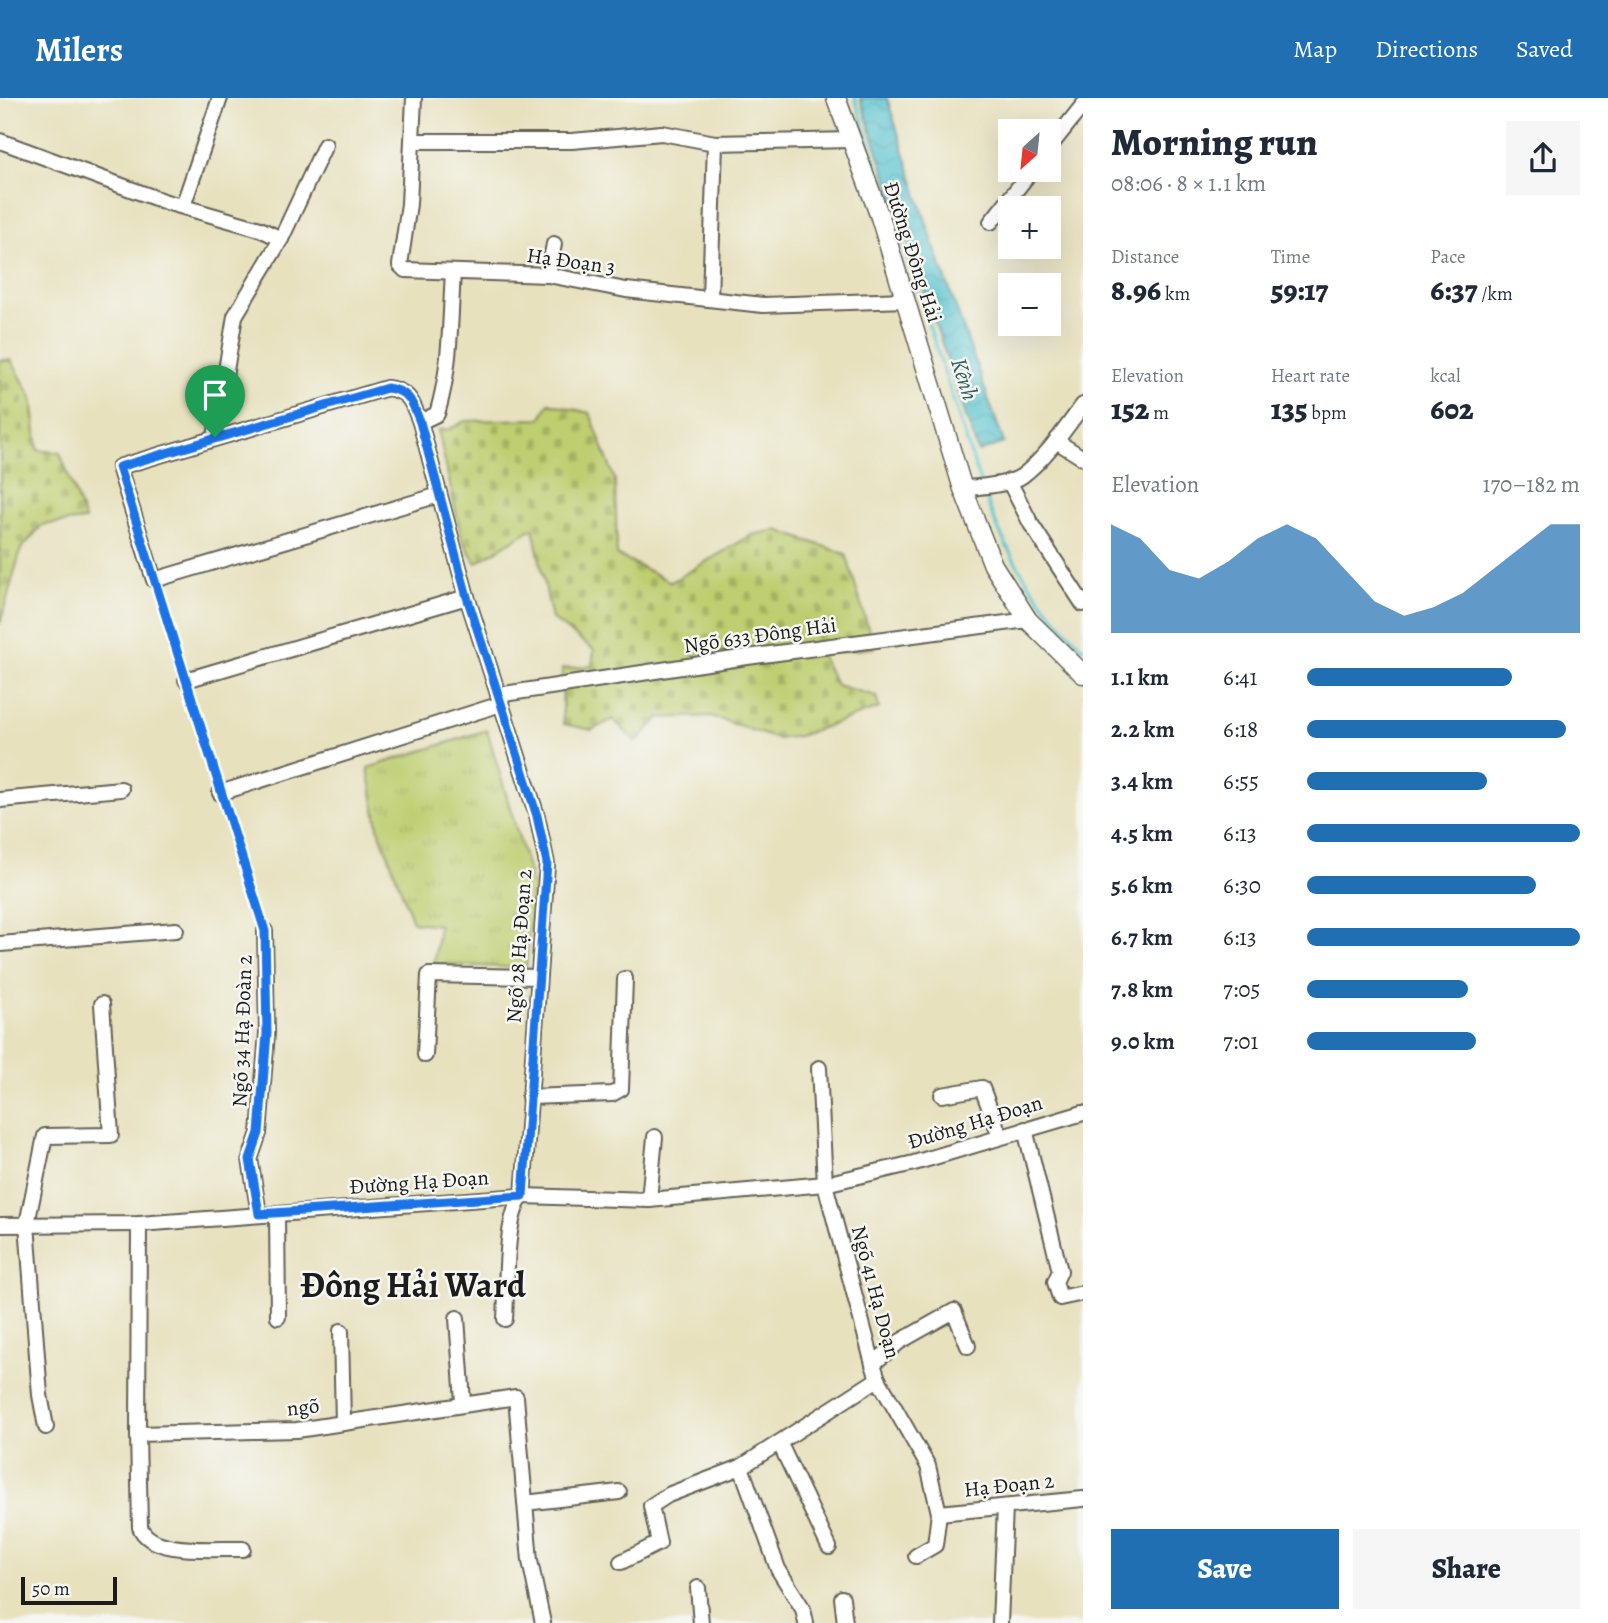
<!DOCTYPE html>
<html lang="en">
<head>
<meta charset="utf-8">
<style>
	:root { --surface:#fff; --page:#f6f6f7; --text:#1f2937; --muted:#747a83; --accent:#1f6fb2 }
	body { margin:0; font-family:Alegreya,serif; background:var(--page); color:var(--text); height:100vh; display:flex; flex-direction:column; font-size:26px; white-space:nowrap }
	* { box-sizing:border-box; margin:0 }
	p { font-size:23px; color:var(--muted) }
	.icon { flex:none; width:38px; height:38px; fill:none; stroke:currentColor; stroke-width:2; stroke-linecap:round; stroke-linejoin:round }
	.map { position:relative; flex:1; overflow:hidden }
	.side { display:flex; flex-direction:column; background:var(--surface); width:525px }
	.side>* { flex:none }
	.needle { width:46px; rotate:207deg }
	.buttons { position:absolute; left:998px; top:21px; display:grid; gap:14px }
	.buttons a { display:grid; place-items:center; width:63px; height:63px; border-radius:0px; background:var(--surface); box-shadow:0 7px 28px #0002; font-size:35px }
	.scale { position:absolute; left:21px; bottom:18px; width:96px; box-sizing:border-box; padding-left:7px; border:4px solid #1c1c1c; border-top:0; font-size:19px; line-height:24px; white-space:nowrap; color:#1c1c1c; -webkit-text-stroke:5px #f6f6f2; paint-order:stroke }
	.pin { position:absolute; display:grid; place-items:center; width:60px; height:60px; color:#fff; margin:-72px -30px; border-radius:50% 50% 50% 0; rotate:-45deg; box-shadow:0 0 7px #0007 }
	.pin .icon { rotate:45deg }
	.round { display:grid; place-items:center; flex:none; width:74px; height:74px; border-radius:0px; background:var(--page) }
	.headline { display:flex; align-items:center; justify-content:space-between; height:119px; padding:0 28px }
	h1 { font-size:38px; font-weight:800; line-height:52px }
	.metrics { display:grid; grid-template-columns:repeat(3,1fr); gap:10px; height:119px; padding:7px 28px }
	.metrics div { display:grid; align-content:center }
	.metrics b { font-size:30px; font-weight:800 }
	.metrics small { font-size:19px; font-weight:400 }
	.metrics p { font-size:19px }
	.chart { height:196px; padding:14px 28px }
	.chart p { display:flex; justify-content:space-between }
	.chart svg { width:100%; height:126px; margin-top:7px; fill:var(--accent); opacity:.7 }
	.button { display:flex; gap:14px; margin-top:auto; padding:14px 28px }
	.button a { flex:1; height:80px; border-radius:0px; background:var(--accent); color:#fff; font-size:28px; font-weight:800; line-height:80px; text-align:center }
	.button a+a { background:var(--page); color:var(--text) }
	ul { padding:0 28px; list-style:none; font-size:23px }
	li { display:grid; grid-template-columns:112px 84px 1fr; align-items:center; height:52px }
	li i { height:18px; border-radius:9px; background:var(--accent) }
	header { display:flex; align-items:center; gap:42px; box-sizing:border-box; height:98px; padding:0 35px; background:var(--accent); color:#fff }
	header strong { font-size:33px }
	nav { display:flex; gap:38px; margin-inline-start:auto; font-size:24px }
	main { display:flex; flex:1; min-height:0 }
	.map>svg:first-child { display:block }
	.cemetery { fill:url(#cemetery-stones); stroke:#6d7546; stroke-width:2 }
	.park { fill:url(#park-tufts); stroke:#6d7546; stroke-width:2 }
	.water { fill:url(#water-waves); stroke:#3a7076; stroke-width:2 }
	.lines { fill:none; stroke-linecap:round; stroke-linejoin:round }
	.stream { stroke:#57c3cf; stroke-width:3.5 }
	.minor-casing { stroke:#636155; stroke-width:18 }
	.major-casing { stroke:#636155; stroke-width:21 }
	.path { stroke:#636155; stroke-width:2.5; stroke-dasharray:5 5; stroke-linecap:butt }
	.minor { stroke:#fff; stroke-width:14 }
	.major { stroke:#fff; stroke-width:18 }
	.route-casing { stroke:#fff; stroke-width:14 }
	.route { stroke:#1a73e8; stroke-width:9 }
	.labels { text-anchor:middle; stroke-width:5; stroke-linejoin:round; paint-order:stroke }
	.street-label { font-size:21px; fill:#1c1c1c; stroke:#f6f6f2 }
	.water-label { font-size:23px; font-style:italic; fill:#345f64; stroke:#f6f6f2 }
	.town-label { font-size:35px; font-weight:bold; fill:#1c1c1c; stroke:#f6f6f2 }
</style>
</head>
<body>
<header>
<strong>Milers</strong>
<nav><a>Map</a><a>Directions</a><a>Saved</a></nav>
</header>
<main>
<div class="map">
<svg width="1083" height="1525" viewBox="0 0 1083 1525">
	<defs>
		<pattern id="cemetery-stones" width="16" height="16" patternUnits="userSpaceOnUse" patternTransform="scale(1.75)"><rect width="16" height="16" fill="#bece70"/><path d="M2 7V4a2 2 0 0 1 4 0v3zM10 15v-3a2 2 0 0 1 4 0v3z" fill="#a3b060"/></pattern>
		<pattern id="park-tufts" width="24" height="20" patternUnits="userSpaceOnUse" patternTransform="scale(1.75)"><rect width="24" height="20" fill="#bece70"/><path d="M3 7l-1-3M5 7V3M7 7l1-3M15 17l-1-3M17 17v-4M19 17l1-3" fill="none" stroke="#a3b060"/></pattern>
		<pattern id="water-waves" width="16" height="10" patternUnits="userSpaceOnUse" patternTransform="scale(1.75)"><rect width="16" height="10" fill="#57c3cf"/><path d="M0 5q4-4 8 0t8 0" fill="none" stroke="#4ba7b1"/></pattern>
	</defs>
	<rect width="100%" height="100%" fill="#f6f6f2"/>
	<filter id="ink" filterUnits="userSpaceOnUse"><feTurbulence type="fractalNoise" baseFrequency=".0143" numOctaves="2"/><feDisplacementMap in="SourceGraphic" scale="14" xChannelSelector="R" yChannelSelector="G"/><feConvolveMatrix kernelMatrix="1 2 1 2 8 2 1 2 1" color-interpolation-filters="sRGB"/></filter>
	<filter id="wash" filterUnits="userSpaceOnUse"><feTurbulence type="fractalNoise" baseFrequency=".00686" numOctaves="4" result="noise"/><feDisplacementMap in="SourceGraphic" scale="28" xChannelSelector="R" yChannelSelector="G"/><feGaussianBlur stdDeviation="1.57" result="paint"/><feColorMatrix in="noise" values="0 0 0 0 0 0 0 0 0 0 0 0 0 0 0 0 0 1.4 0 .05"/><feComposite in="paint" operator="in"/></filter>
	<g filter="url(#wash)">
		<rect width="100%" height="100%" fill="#e7e1be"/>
		<!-- cemetery -->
		<g class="cemetery">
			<polygon points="0,262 11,262 32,299 38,352 60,355 85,422 42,427 21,451 0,526"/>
			<polygon points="549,305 590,315 615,382 617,457 671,484 752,437 777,432 846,456 874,550 820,555 836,587 876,598 879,610 799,638 777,641 711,618 659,620 636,644 613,621 592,632 563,626 562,571 592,568 594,552 552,521 533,430 476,465 462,441 438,332 450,331 465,323 540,321"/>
		</g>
		<!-- park -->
		<polygon class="park" points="487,632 533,788 526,870 434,866 439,827 413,824 378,729 368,670"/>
		<!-- water -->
		<polygon class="water" points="860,0 887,0 932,142 1004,345 978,354"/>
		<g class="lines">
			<!-- stream -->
			<g class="stream">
				<polyline points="855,0 980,384"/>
				<path d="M983,391C1002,452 1038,505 1083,550"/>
			</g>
		</g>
	</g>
	<g filter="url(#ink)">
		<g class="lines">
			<defs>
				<g id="minor">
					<polyline points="414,0 409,106 400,167 405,172 548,177 626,192 763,207 906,202"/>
					<polyline points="0,43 166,104 260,131 281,141 235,218 215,339"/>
					<polyline points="413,43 572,43 662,35 715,45 850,42"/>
					<polyline points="1048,51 1083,7"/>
					<polyline points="183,108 220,0"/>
					<polyline points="991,124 1032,72"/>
					<polyline points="281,141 325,47"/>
					<polyline points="548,177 554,146"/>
					<polyline points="710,201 715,45"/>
					<path d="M420,324L437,316C451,271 450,221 453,174"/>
					<polyline points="1056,343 1083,360"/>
					<polyline points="1009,383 1031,426 1083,506"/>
					<path d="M963,391C981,388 1007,388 1022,378C1046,360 1065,331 1083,307"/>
					<path d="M439,397L154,482L119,369L387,290C410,293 412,304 420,324L467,499L537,718L547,766L523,1098C504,1116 507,1194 505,1221"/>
					<polyline points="186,582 467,499"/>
					<polyline points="498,597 747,559 1028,522"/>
					<polyline points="220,695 501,606"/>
					<polyline points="0,702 121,691"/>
					<polyline points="0,846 176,832"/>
					<polyline points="425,957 429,877 538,879"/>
					<polyline points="819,970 825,1086 873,1266 878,1281 928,1368 939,1415 935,1447 916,1458"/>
					<polyline points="942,997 982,990 1000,1038"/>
					<polyline points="529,999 612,996 621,991 625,881"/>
					<polyline points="1025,1031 1060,1173 1055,1184 1060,1200 1083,1195"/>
					<polyline points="649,1102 655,1039"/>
					<polyline points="277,1115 278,1219"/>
					<polyline points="259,1116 250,1061 259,1035 267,935 265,833"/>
					<polyline points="139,1126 138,1336 297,1332 516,1299 530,1463 543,1525"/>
					<polyline points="0,1127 139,1126 523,1098 649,1102 825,1086 914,1065 1083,1015"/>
					<polyline points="457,1220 463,1304"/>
					<polyline points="341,1233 343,1325"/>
					<polyline points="873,1266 899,1244 954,1213 968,1248"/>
					<polyline points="46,1329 40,1297 27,1126 45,1038 111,1037 102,906"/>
					<path d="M138,1336L140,1429C151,1458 215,1450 243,1451"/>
					<polyline points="780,1346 829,1449"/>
					<polyline points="741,1369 778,1471 803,1511 806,1525"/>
					<polyline points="525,1405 619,1394"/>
					<polyline points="939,1415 1083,1401"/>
					<polyline points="621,1464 659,1445 651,1408 668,1397 741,1369 878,1281"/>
					<polyline points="698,1490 701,1525"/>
					<polyline points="842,1500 845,1525"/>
					<polyline points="1000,1525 1005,1409"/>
				</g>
				<polyline id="major" points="836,0 880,119 963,391 993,467 1028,522 1083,576"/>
			</defs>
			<!-- minor casing -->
			<use href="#minor" class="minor-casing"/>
			<!-- major casing -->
			<use href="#major" class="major-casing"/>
			<!-- path -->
			<g class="path">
				<polyline points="157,493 182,570"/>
				<polyline points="189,593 216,684"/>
				<polyline points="223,707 261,820"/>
			</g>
			<!-- minor -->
			<use href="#minor" class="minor"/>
			<!-- major -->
			<use href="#major" class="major"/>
		</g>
	</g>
	<g class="lines" filter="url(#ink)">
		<defs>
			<path id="route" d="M387,290C410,293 412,304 420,324L467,499L537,718L547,765L523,1098L259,1116L250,1061L259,1035L267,935L265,833L119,369Z"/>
		</defs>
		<!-- route casing -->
		<use href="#route" class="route-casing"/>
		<!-- route -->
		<use href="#route" class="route"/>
	</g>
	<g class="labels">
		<!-- street labels -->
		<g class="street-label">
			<text transform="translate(913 154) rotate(72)" y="7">Đường Đông Hải</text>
			<text transform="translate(571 163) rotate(8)" y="7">Hạ Đoạn 3</text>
			<text transform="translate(760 537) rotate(-8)" y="7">Ngõ 633 Đông Hải</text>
			<text transform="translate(519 848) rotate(-86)" y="7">Ngõ 28 Hạ Đoạn 2</text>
			<text transform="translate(242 933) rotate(-88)" y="7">Ngõ 34 Hạ Đoàn 2</text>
			<text transform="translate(975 1024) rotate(-17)" y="7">Đường Hạ Đoạn</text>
			<text transform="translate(419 1084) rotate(-4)" y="7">Đường Hạ Đoạn</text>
			<text transform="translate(876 1194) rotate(75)" y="7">Ngõ 41 Hạ Doạn</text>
			<text transform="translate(303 1309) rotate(-6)" y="7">ngõ</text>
			<text transform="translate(1009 1387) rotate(-6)" y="7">Hạ Đoạn 2</text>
		</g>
		<!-- water labels -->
		<g class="water-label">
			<text transform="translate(965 281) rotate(72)" y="8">Kênh</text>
		</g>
		<!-- town labels -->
		<g class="town-label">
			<text x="413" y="1199">Đông Hải Ward</text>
		</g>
	</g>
</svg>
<div class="buttons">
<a><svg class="needle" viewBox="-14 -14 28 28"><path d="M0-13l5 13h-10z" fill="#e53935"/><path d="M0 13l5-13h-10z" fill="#747a83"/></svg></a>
<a>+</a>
<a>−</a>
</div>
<div class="scale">50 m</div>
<div class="pin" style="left:215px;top:339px;background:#1e9e55"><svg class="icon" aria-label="arrive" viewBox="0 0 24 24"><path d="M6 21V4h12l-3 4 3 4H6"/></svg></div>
</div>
<section class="side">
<div class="headline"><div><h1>Morning run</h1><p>08:06 · 8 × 1.1 km</p></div><a class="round"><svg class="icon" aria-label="share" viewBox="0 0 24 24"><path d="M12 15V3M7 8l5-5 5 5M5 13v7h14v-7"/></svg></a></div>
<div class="metrics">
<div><p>Distance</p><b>8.96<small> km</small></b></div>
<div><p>Time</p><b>59:17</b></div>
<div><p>Pace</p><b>6:37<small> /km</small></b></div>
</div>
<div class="metrics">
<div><p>Elevation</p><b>152<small> m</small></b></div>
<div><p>Heart rate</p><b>135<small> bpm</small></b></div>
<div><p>kcal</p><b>602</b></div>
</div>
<div class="chart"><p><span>Elevation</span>170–182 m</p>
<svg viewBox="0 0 160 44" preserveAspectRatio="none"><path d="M0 44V6L10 11L20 22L30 25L40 19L50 11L60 6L70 11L80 22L90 33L100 38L110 35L120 30L130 22L140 14L150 6L160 6V44z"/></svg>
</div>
<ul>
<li><b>1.1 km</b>6:41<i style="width:75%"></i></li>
<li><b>2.2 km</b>6:18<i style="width:95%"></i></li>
<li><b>3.4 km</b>6:55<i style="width:66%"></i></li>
<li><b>4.5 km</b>6:13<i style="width:100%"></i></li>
<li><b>5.6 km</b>6:30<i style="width:84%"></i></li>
<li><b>6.7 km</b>6:13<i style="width:100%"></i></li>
<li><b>7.8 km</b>7:05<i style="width:59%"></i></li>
<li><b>9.0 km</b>7:01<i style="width:62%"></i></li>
</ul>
<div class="button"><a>Save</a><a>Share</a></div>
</section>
</main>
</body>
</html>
